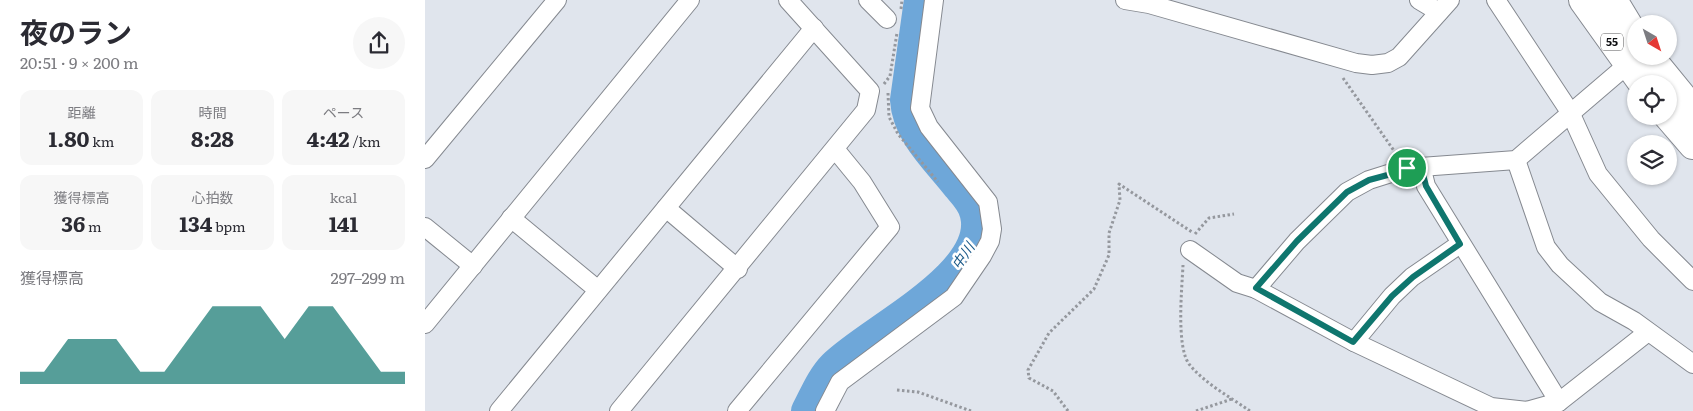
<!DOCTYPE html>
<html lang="ja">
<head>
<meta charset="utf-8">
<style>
	:root { --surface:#fff; --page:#f7f7f7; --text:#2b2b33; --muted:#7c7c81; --accent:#0f766e }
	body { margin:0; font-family:Literata,"Noto Sans JP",serif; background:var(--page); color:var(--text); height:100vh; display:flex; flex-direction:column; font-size:19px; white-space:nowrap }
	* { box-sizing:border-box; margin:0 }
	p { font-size:16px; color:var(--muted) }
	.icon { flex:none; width:28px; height:28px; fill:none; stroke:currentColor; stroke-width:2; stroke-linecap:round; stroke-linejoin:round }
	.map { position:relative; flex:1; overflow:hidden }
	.sheet { display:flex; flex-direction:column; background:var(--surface); width:425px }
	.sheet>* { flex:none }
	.needle { width:32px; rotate:141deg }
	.fabs { position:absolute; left:1202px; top:15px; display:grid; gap:10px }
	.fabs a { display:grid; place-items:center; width:50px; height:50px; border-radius:50%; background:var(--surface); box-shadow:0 1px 4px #0004; font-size:25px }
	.pin { position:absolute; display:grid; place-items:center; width:42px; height:42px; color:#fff; margin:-21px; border:2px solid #fff; border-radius:50%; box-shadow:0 1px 5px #0007 }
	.round { display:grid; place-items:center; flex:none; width:52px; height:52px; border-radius:26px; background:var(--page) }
	.overview { display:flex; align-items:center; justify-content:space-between; height:85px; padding:0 20px }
	h1 { font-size:28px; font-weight:700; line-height:38px }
	.figures { display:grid; grid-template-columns:repeat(3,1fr); gap:8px; height:85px; padding:5px 20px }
	.figures div { display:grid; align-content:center; border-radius:12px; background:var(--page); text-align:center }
	.figures b { font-size:21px; font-weight:700 }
	.figures small { font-size:14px; font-weight:400 }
	.figures p { font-size:14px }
	.chart { height:140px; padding:10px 20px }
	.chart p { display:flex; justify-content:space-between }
	.chart svg { width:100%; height:90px; margin-top:5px; fill:var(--accent); opacity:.7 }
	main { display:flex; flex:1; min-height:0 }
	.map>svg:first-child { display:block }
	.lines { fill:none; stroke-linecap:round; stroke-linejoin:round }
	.river { stroke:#6ea7d9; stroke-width:32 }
	.street-casing { stroke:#858990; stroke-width:20 }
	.primary-casing { stroke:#858990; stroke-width:30 }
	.path { stroke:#95989e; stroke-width:3; stroke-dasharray:2.5 2.5; stroke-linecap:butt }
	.street { stroke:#fff; stroke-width:18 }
	.primary { stroke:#fff; stroke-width:28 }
	.route-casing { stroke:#fff; stroke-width:10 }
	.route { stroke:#0f766e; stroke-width:6 }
	.labels { text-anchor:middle; stroke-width:5; stroke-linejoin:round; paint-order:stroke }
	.shield { fill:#fff; stroke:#545456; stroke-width:1 }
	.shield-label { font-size:11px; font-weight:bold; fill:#0a0b0e }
	.water-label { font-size:14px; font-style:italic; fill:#1a5988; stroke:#fff }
</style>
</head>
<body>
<main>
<section class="sheet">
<div class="overview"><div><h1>夜のラン</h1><p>20:51 · 9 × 200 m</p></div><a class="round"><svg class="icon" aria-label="share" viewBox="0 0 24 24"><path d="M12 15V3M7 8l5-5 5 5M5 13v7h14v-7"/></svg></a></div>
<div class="figures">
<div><p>距離</p><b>1.80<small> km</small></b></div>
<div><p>時間</p><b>8:28</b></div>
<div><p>ペース</p><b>4:42<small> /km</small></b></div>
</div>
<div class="figures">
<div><p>獲得標高</p><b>36<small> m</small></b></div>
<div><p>心拍数</p><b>134<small> bpm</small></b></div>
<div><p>kcal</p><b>141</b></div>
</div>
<div class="chart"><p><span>獲得標高</span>297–299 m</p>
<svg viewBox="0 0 160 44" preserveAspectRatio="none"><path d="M0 44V38L10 38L20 22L30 22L40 22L50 38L60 38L70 22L80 6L90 6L100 6L110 22L120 6L130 6L140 22L150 38L160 38V44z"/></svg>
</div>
</section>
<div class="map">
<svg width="1268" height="411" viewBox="0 0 1268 411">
	<rect width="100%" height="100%" fill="#e0e5ed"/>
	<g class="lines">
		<!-- river -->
		<path class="river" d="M382,411C390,396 397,378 409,366C445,330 565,275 551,215C549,203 540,194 533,186C513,160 483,134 481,100L495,0"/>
		<defs>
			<g id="street">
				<polyline points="443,0 462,19"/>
				<polyline points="700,0 724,4 931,63 947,65 963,63 974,57 1025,0"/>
				<polyline points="994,0 1014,12"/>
				<polyline points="1071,0 1145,112 1173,174 1226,239 1268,281"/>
				<polyline points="1202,65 1091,160 982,168 944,180 922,192 872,241 831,289 929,342 1066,407 1102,411 1134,402 1223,332"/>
				<polyline points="0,159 132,0"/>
				<polyline points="1091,160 1121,247 1135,265 1175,302 1209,321 1268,364"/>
				<polyline points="996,166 1001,186 1134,402"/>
				<polyline points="241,208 313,269"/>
				<polyline points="86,218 173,290"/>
				<polyline points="0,227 48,266"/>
				<polyline points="765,250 812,283 831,289"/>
				<polyline points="0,324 265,0"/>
				<polyline points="929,342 967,296 987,277 1035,244"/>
				<polyline points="74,411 389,28"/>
				<polyline points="194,411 441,110 445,91 363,0"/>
				<polyline points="312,411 465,227 437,182 410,149"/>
				<polyline points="400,411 415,382 529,297 557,256 565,241 567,229 563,202 504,127 495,108 509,0"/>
			</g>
			<g id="primary">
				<polyline points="1158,0 1218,84"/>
				<polyline points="1188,0 1211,38"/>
				<polyline points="1224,56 1268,110"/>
				<polyline points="1243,116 1268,145"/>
			</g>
		</defs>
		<!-- street casing -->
		<use href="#street" class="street-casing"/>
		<!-- primary casing -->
		<use href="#primary" class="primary-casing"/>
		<!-- path -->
		<g class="path">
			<polyline points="476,9 477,0"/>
			<polyline points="918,78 972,155"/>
			<polyline points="459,84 465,76 472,33"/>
			<polyline points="463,93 464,117 473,134 513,182"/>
			<polyline points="770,234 784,218 809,214"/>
			<path d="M758,265C757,288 751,346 764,364C779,383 805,397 825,411"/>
			<polyline points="472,390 493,392 546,411"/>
			<polyline points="643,411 628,391 604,378 603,370 624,333 669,289 684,255 684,233 695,200 694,184 767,232"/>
			<polyline points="771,411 807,399"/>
		</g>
		<!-- street -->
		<use href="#street" class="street"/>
		<!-- primary -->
		<use href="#primary" class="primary"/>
	</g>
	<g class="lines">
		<defs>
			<polygon id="route" points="996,166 1001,186 1035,244 988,277 967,296 928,342 831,288 872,241 922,192 944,180"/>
		</defs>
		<!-- route casing -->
		<use href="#route" class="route-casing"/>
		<!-- route -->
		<use href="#route" class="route"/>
	</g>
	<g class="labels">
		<!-- shield labels -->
		<rect class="shield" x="1176" y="33.5" width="22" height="17" rx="4"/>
		<g class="shield-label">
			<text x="1187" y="46">55</text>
		</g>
		<!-- water labels -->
		<g class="water-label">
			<text transform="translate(538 256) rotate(-56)" y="5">中川</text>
		</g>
	</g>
</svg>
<div class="fabs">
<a><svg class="needle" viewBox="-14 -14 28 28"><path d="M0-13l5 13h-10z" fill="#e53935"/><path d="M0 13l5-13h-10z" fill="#7c7c81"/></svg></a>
<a><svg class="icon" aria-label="locate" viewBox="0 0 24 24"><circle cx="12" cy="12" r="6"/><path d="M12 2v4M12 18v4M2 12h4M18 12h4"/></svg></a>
<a><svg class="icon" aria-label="layers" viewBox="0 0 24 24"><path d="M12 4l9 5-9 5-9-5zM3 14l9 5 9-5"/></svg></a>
</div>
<div class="pin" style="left:982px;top:168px;background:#1e9e55"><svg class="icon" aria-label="arrive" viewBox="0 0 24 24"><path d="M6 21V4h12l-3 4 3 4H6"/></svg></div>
</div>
</main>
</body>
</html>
